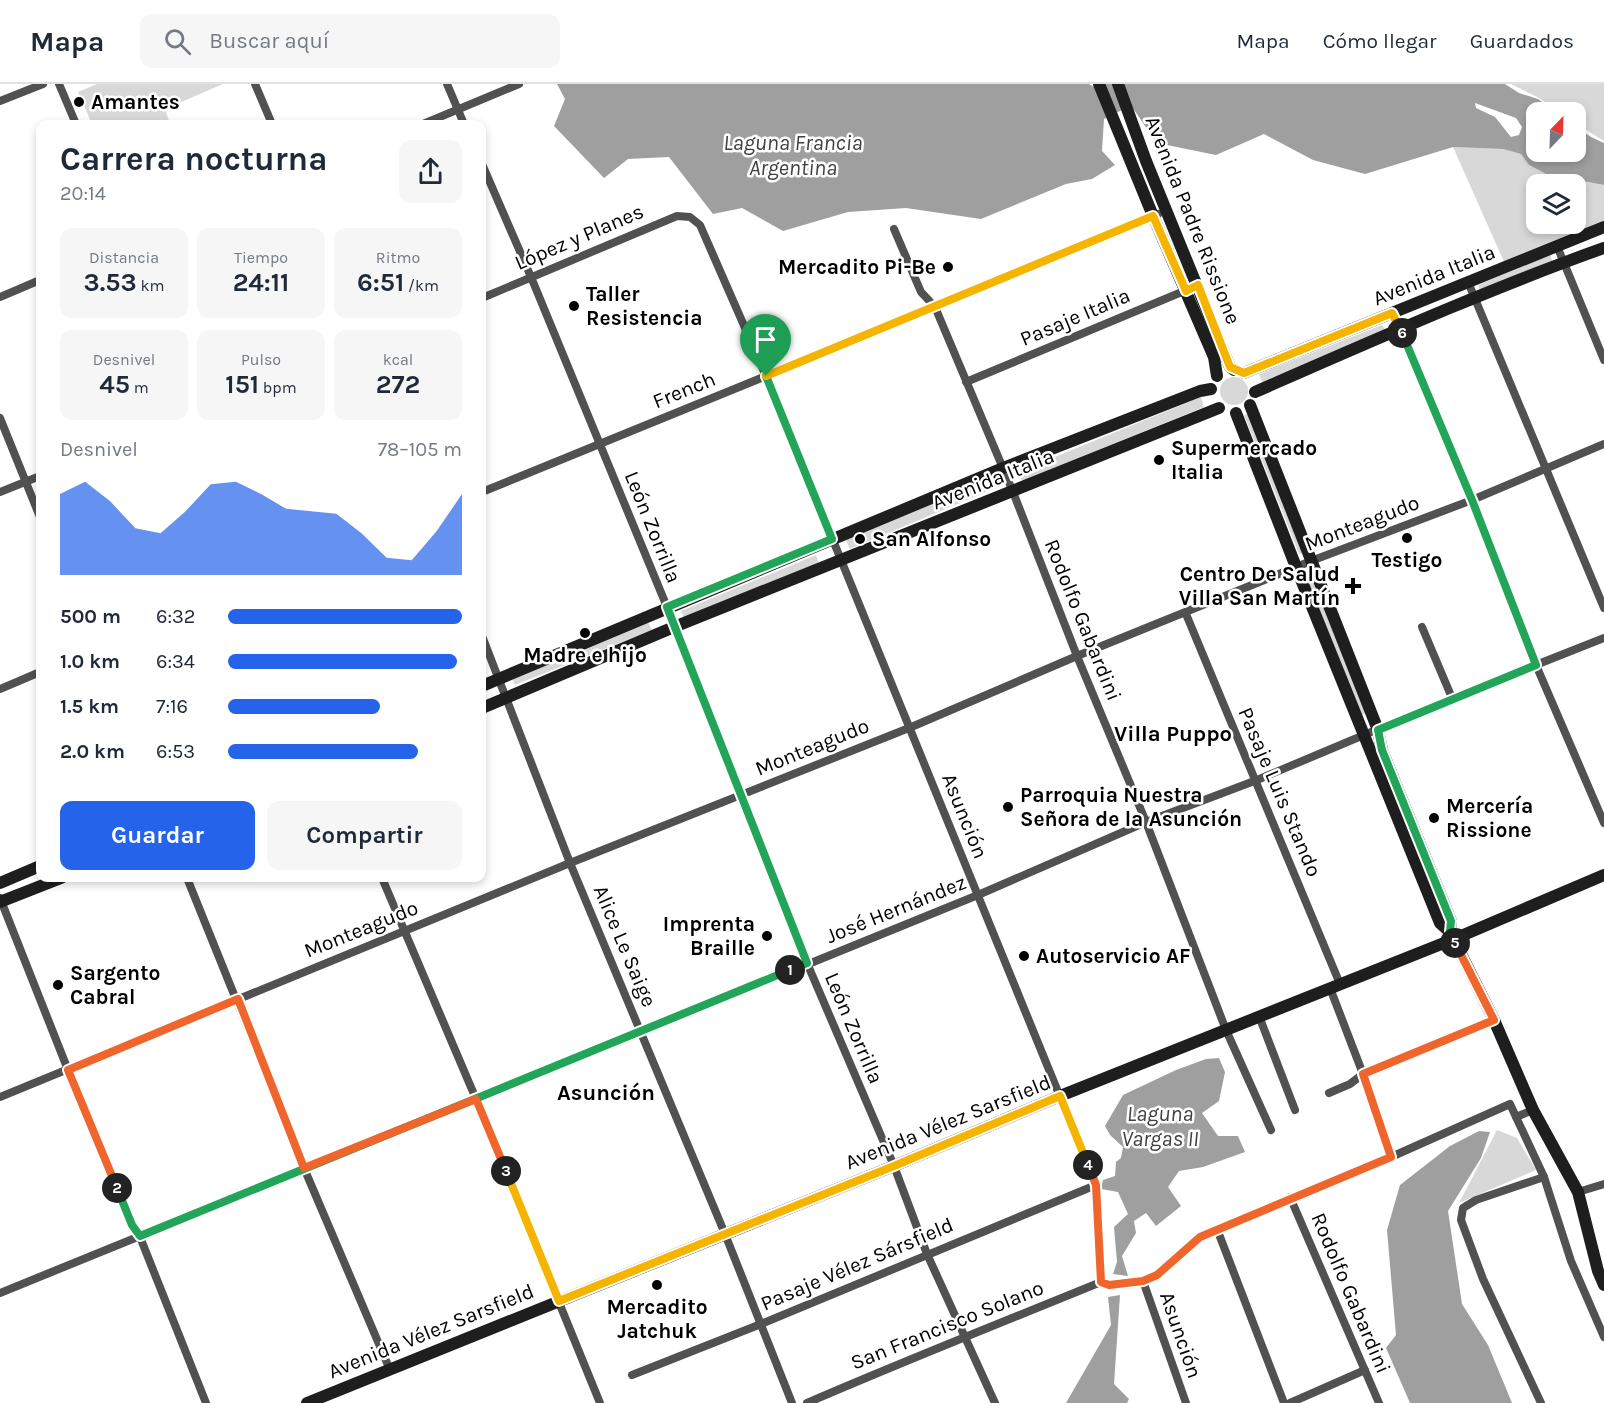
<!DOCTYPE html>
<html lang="es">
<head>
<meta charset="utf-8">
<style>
	:root { --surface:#fff; --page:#f6f6f7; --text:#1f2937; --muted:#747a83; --line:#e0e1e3; --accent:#2563eb }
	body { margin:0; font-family:Karla,sans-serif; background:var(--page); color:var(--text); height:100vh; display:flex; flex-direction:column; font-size:22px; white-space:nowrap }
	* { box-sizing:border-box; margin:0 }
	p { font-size:20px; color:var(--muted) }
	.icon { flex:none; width:33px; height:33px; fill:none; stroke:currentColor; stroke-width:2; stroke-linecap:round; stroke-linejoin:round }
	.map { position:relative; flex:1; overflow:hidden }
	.details { position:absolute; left:36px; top:36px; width:450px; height:762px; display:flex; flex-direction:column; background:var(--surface); border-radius:12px; box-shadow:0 3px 9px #0003 }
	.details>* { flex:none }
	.needle { width:39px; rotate:23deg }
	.buttons { position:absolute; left:1526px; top:18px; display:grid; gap:12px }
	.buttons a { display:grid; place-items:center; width:60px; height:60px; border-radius:12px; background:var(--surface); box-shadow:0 3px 9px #0003; font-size:30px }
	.pin { position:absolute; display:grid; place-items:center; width:51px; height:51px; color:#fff; margin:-62px -26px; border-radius:50% 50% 50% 0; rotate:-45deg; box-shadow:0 0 6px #0007 }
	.pin .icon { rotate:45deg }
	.km { position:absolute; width:30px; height:30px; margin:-15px; border-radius:50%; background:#222; color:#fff; font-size:16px; line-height:30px; text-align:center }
	.round { display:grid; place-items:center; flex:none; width:63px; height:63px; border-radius:12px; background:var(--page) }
	.summary { display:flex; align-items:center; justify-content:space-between; height:102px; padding:0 24px }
	h1 { font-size:33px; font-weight:700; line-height:45px }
	.stats { display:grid; grid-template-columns:repeat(3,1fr); gap:9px; height:102px; padding:6px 24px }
	.stats div { display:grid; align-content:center; border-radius:12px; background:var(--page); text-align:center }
	.stats b { font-size:26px; font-weight:700 }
	.stats small { font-size:16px; font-weight:400 }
	.stats p { font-size:16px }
	.chart { height:168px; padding:12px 24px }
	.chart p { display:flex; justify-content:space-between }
	.chart svg { width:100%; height:108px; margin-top:6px; fill:var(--accent); opacity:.7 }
	.primary-button { display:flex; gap:12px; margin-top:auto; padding:12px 24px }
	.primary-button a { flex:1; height:69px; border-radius:12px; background:var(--accent); color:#fff; font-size:24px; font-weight:700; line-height:69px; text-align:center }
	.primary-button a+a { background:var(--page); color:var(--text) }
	ul { padding:0 24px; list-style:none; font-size:20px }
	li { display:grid; grid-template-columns:96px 72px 1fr; align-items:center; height:45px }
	li i { height:15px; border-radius:8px; background:var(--accent) }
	header { display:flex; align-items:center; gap:36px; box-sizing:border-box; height:84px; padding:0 30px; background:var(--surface); border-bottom:2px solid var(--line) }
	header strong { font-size:28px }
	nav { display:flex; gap:33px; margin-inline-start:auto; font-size:21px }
	.search { width:420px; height:54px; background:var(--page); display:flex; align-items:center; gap:15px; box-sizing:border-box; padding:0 21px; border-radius:12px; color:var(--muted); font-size:22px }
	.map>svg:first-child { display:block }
	.green { fill:#d8d8d8; fill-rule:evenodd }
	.water { fill:#9f9f9f; fill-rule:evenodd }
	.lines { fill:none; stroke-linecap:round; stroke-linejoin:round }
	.street { stroke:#515151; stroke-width:8 }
	.secondary { stroke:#1e1e1e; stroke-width:12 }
	.split-1-casing { stroke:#fff; stroke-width:12 }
	.split-2-casing { stroke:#fff; stroke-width:12 }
	.split-3-casing { stroke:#fff; stroke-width:12 }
	.split-4-casing { stroke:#fff; stroke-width:12 }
	.split-5-casing { stroke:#fff; stroke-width:12 }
	.split-6-casing { stroke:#fff; stroke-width:12 }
	.split-7-casing { stroke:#fff; stroke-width:12 }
	.split-1 { stroke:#22a559; stroke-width:8 }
	.split-2 { stroke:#22a559; stroke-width:8 }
	.split-3 { stroke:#f0652b; stroke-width:8 }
	.split-4 { stroke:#f5b400; stroke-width:8 }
	.split-5 { stroke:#f0652b; stroke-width:8 }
	.split-6 { stroke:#22a559; stroke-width:8 }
	.split-7 { stroke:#f5b400; stroke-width:8 }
	.poi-dot { fill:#000; stroke:#fff; stroke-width:2 }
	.labels { text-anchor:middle; stroke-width:5; stroke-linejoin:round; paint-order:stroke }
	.poi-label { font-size:21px; font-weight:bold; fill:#000; stroke:#fff; text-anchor:start }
	.street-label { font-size:21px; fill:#000; stroke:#fff }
	.water-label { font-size:22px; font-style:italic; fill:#404040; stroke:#fff }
	.neighbourhood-label { font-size:22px; font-weight:bold; fill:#000; stroke:#fff }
</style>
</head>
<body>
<header>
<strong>Mapa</strong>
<div class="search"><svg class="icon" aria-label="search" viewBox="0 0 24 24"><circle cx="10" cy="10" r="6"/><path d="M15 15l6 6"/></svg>Buscar aquí</div>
<nav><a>Mapa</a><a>Cómo llegar</a><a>Guardados</a></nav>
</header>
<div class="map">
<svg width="1604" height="1319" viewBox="0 0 1604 1319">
	<rect width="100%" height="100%" fill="#fff"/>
	<!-- green -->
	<g class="green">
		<polygon points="97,0 223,0 165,25 170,40 92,40 78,8"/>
		<polygon points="1511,0 1604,0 1604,57 1575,39 1575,28 1560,28 1539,14"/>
		<path d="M1453,63L1503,65L1521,70L1529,81L1546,90L1604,101V138L1505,180ZM1536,100H1575V140H1536Z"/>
		<polygon points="1550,171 1553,178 1480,206 1478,201"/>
		<polygon points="1382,241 1385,246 1263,300 1259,290"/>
		<circle cx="1234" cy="307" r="14"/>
		<polygon points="1201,313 1204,323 1022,397 1018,388"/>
		<polygon points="1247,330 1302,469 1299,470 1244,331"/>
		<polygon points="982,399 986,408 850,465 846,456"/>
		<polygon points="816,471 819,479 684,534 681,527"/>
		<polygon points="1312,490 1366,629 1362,631 1305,493"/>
		<polygon points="648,538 652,546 515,601 512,594"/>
		<polygon points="1497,1046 1517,1054 1536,1086 1459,1119"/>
	</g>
	<!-- water -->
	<g class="water">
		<path d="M557,0H1089L1096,4L1106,0H1505L1519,9L1538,15L1556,28H1536V68H1575V42L1591,53L1604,59V101L1546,90L1529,81L1521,70L1503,65L1453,63L1365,90L1313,76L1264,50L1216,71L1157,59L1132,23H1128L1104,35L1102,67L1115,81L1092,95L1066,100L981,135L906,124L848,128L783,147L742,124L713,130L669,73L628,75L604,94L554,42L565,15ZM1475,19L1516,34L1522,43L1519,51L1511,53L1495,33L1476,24Z"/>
		<polygon points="1219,974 1225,988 1219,1017 1202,1029 1218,1052 1238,1052 1245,1068 1203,1083 1179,1087 1168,1103 1181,1122 1156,1142 1146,1129 1134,1137 1136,1149 1122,1172 1128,1192 1113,1190 1117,1178 1114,1143 1128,1130 1118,1108 1101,1105 1103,1096 1115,1092 1116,1078 1121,1074 1123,1063 1110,1051 1105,1042 1123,1011 1176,986 1206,975"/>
		<polygon points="1479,1047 1490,1048 1481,1074 1448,1127 1462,1220 1488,1261 1512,1319 1410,1319 1386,1264 1396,1251 1387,1146 1400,1101 1450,1062"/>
		<polygon points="1120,1211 1114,1300 1129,1315 1127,1319 1066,1319 1111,1241 1108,1213"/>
	</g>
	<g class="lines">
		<!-- street -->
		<g class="street">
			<polyline points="59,0 76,40"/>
			<polyline points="255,0 272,40"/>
			<polyline points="447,0 464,40"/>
			<polyline points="0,17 43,0"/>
			<polyline points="423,40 519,0"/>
			<polyline points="482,80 531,193 667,523 807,879 894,1082 927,1170 995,1319"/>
			<polyline points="894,145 921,208 935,223 1013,408 1077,572 1146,738 1226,946 1271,1046"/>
			<polyline points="1557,162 1604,276"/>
			<polyline points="1468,198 1604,524"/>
			<polyline points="0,213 40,196"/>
			<polyline points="482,214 677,132 690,133 700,141 766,292 1096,1101 1101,1198"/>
			<polyline points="1392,229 1472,416 1536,581 1604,739"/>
			<polyline points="966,298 1189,205"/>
			<polyline points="0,334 40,433"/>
			<polyline points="0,408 40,392"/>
			<polyline points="482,408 935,223 1158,130"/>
			<polyline points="1186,530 1340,900"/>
			<polyline points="1422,543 1452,614"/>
			<polyline points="482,552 570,779 725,1150 792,1319"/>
			<polyline points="0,605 40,588"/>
			<polyline points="187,794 304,1084 390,1286"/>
			<polyline points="382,794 476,1015 600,1319"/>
			<polyline points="0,814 68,986 132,1141 140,1153 206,1319"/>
			<polyline points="1330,904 1363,990 1391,1073"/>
			<polyline points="1259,932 1295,1026"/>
			<polyline points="1329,1009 1350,1000 1363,990 1494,936"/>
			<polyline points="0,1013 570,779 909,644 1077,572 1311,477 1472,416 1604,360"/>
			<polyline points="1516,1033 1533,1026"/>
			<polyline points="1578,1108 1604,1100"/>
			<polyline points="1290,1113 1379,1319"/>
			<polyline points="1217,1145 1284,1319"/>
			<polyline points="1143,1197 1186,1319"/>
			<polyline points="1101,1198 1109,1201 1143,1197 1157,1191 1199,1153 1391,1073 1510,1020 1544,1093 1571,1177 1604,1253"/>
			<polyline points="0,1209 978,811 1146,738 1257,696 1452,614 1604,554"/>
			<polyline points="632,1291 761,1240 1096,1101"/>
			<path d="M807,1319C904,1277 1003,1238 1101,1198"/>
			<polyline points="1290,1319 1365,1286"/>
			<polyline points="1541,1319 1483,1195 1461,1136 1463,1124 1476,1116 1544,1093"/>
		</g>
		<!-- secondary -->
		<g class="secondary">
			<polyline points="1099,0 1153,132 1214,273 1217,292"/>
			<polyline points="1118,0 1146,77 1230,283 1234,286"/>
			<polyline points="1244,289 1604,143"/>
			<path d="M1255,308C1370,258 1486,206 1604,164"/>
			<polyline points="1250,321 1378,646 1382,666 1451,837 1450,848"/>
			<polyline points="1236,329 1296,483 1440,839 1450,848 1494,936 1533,1026 1578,1108 1598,1187 1604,1201"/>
			<polyline points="482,602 1003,384 1200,307 1211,305"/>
			<polyline points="482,624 674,543 1219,324"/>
			<polyline points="0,799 40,782"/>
			<polyline points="0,818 61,794"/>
			<polyline points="307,1319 894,1082 1060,1012 1454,855 1604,791"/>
		</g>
	</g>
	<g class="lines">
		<defs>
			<polyline id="split-1" points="766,292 832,455 667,523 807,879 790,886"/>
			<polyline id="split-2" points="117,1104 132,1141 140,1152 790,886"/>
			<polyline id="split-3" points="117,1104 68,986 238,915 304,1084 476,1015 506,1087"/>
			<polyline id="split-4" points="506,1087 559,1217 894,1082 1060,1012 1088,1081"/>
			<polyline id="split-5" points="1088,1081 1096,1101 1101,1198 1109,1201 1143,1197 1157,1191 1200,1153 1391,1073 1363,990 1494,936 1455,859"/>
			<polyline id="split-6" points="1402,249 1472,416 1536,581 1378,646 1382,666 1451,837 1450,848 1455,859"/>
			<polyline id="split-7" points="766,292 1153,132 1186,207 1198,201 1230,283 1244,289 1392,229 1402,249"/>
		</defs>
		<!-- split-1 casing -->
		<use href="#split-1" class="split-1-casing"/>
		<!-- split-2 casing -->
		<use href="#split-2" class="split-2-casing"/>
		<!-- split-3 casing -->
		<use href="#split-3" class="split-3-casing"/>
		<!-- split-4 casing -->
		<use href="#split-4" class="split-4-casing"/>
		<!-- split-5 casing -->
		<use href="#split-5" class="split-5-casing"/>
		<!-- split-6 casing -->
		<use href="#split-6" class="split-6-casing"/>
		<!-- split-7 casing -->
		<use href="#split-7" class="split-7-casing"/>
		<!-- split-1 -->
		<use href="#split-1" class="split-1"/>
		<!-- split-2 -->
		<use href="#split-2" class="split-2"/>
		<!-- split-3 -->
		<use href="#split-3" class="split-3"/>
		<!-- split-4 -->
		<use href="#split-4" class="split-4"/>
		<!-- split-5 -->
		<use href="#split-5" class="split-5"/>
		<!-- split-6 -->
		<use href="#split-6" class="split-6"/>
		<!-- split-7 -->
		<use href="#split-7" class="split-7"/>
	</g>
	<!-- markers -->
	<g class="poi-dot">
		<circle cx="79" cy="18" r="6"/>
		<circle cx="948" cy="183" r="6"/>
		<circle cx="574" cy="222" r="6"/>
		<circle cx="1159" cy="376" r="6"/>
		<circle cx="1407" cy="454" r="6"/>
		<circle cx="860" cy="455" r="6"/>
		<path d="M1350 493h6v6h6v6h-6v6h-6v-6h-6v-6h6z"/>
		<circle cx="585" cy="549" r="6"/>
		<circle cx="1008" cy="723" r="6"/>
		<circle cx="1434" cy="734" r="6"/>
		<circle cx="767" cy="852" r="6"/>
		<circle cx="1024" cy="872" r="6"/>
		<circle cx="58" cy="901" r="6"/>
		<circle cx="657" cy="1201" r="6"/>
	</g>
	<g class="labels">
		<!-- poi labels -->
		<g class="poi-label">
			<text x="91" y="25">Amantes</text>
			<text x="936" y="190" text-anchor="end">Mercadito Pi-Be</text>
			<text x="586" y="217">Taller<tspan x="586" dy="24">Resistencia</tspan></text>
			<text x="1171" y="371">Supermercado<tspan x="1171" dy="24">Italia</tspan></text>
			<text x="872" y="462">San Alfonso</text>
			<text x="1407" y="483" text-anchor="middle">Testigo</text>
			<text x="1340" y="497" text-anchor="end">Centro De Salud<tspan x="1340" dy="24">Villa San Martín</tspan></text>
			<text x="585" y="578" text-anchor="middle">Madre e hijo</text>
			<text x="1020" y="718">Parroquia Nuestra<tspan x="1020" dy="24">Señora de la Asunción</tspan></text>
			<text x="1446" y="729">Mercería<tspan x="1446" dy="24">Rissione</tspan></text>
			<text x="755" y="847" text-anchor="end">Imprenta<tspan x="755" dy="24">Braille</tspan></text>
			<text x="1036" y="879">Autoservicio AF</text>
			<text x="70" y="896">Sargento<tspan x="70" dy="24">Cabral</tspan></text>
			<text x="657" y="1230" text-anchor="middle">Mercadito<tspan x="657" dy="24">Jatchuk</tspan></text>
		</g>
		<!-- street labels -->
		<g class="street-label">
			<text transform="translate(1193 136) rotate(68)" y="7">Avenida Padre Rissione</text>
			<text transform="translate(579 153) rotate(-23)" y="7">López y Planes</text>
			<text transform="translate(1434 191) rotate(-22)" y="7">Avenida Italia</text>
			<text transform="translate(1075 233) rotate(-23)" y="7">Pasaje Italia</text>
			<text transform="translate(684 306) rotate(-22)" y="7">French</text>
			<text transform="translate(993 395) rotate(-22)" y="7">Avenida Italia</text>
			<text transform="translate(1362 439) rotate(-21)" y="7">Monteagudo</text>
			<text transform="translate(653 443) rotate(68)" y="7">León Zorrilla</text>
			<text transform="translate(1083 536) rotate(68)" y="7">Rodolfo Gabardini</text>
			<text transform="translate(812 663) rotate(-22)" y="7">Monteagudo</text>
			<text transform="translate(1280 708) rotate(67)" y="7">Pasaje Luis Stando</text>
			<text transform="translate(965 732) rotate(68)" y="7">Asunción</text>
			<text transform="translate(896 825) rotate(-22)" y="7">José Hernández</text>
			<text transform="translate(361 845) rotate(-22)" y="7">Monteagudo</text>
			<text transform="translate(625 862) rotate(67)" y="7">Alice Le Saige</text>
			<text transform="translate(854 944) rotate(67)" y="7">León Zorrilla</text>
			<text transform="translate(948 1038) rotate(-22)" y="7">Avenida Vélez Sarsfield</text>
			<text transform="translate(857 1180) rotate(-23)" y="7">Pasaje Vélez Sársfield</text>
			<text transform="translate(1351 1209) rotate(67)" y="7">Rodolfo Gabardini</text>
			<text transform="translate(947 1241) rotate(-22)" y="7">San Francisco Solano</text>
			<text transform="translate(431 1247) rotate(-22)" y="7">Avenida Vélez Sarsfield</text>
			<text transform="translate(1181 1251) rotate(71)" y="7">Asunción</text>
		</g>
		<!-- water labels -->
		<g class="water-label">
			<text x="793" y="66">Laguna Francia<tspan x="793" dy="25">Argentina</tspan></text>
			<text x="1160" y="1037">Laguna<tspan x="1160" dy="25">Vargas II</tspan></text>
		</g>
		<!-- neighbourhood labels -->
		<g class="neighbourhood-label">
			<text x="1173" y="657">Villa Puppo</text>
			<text x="606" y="1016">Asunción</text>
		</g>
	</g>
</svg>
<div class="buttons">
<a><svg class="needle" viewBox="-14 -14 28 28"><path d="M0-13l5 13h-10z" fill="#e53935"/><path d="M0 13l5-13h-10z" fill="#747a83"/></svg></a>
<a><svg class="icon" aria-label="layers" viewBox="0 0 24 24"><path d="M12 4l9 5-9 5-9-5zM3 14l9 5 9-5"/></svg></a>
</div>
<div class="pin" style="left:766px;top:292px;background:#1e9e55"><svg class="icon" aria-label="arrive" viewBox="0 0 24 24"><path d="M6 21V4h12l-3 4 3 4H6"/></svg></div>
<b class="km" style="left:790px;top:886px">1</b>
<b class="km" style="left:117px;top:1104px">2</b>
<b class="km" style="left:506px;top:1087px">3</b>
<b class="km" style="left:1088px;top:1081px">4</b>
<b class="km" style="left:1455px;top:859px">5</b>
<b class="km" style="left:1402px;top:249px">6</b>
<section class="details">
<div class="summary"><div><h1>Carrera nocturna</h1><p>20:14</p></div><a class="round"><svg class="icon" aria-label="share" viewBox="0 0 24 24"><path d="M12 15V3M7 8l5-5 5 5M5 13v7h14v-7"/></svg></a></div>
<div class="stats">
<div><p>Distancia</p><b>3.53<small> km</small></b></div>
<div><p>Tiempo</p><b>24:11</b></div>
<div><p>Ritmo</p><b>6:51<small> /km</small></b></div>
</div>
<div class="stats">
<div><p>Desnivel</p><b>45<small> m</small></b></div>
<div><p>Pulso</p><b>151<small> bpm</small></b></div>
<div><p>kcal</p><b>272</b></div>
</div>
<div class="chart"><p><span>Desnivel</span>78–105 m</p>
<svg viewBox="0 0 160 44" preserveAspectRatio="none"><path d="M0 44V11L10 6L20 14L30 25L40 27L50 18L60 7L70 6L80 11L90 17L100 18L110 19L120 27L130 37L140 38L150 26L160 11V44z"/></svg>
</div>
<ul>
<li><b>500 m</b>6:32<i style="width:100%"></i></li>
<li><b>1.0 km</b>6:34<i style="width:98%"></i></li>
<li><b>1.5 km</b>7:16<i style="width:65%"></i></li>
<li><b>2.0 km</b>6:53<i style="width:81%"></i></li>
</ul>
<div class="primary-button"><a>Guardar</a><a>Compartir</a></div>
</section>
</div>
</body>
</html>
